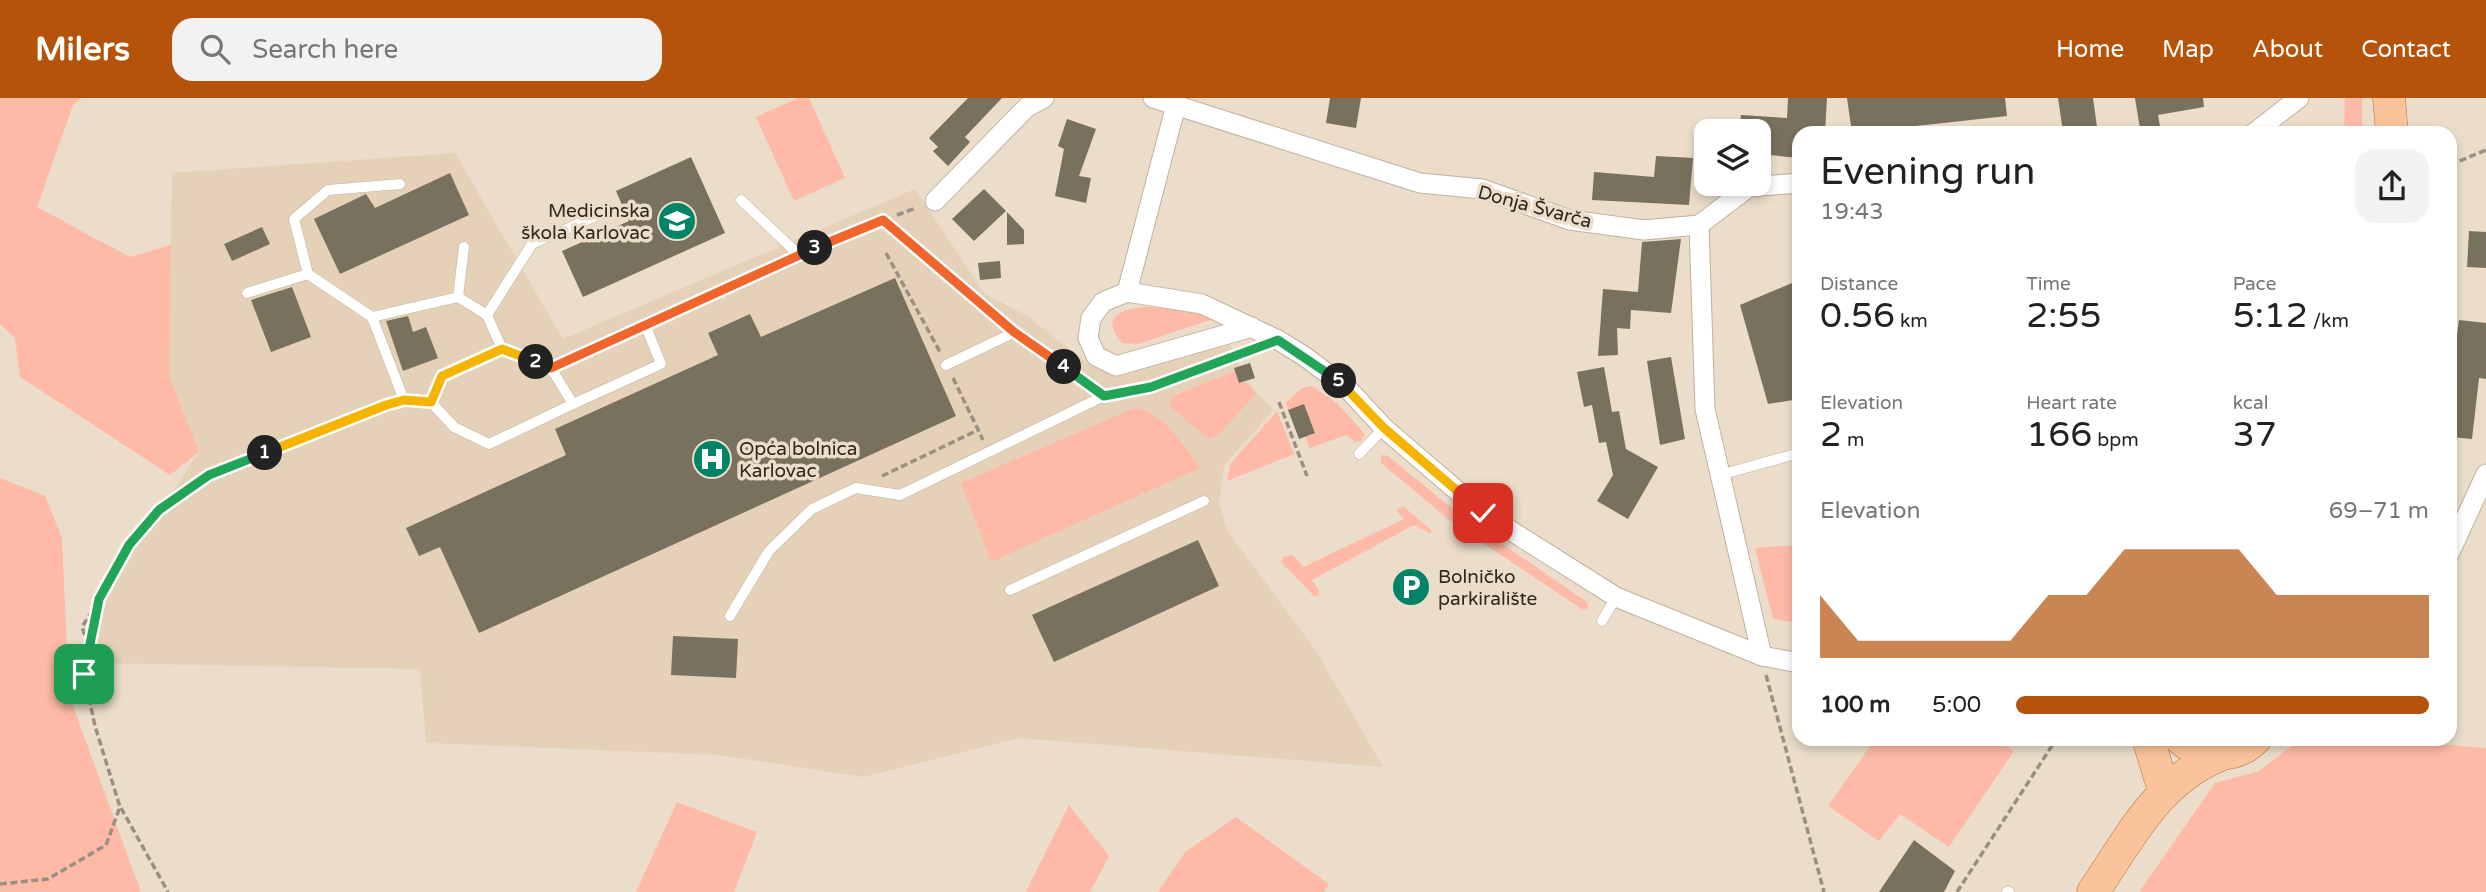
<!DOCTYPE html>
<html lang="en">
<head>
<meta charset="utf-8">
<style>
	:root { --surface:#fff; --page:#f2f2f2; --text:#222; --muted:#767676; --accent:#b45309 }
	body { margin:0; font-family:"Varela Round",sans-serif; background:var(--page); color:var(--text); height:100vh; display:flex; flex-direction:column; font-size:26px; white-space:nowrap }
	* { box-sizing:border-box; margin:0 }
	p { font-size:23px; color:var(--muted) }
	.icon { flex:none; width:38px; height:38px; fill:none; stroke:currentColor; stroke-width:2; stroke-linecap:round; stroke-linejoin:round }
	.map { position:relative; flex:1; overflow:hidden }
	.panel { position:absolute; left:1792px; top:28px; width:665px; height:620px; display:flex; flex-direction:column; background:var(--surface); border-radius:21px; box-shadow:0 4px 10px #0003 }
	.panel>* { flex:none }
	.tools { position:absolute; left:1694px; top:21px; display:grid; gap:14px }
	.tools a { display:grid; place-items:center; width:77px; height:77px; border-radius:14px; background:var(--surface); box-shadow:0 4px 10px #0003; font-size:35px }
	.pin { position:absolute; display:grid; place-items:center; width:60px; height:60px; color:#fff; margin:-30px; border-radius:14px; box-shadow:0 4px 10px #0006 }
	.km { position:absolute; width:35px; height:35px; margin:-18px; border-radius:50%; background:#222; color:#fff; font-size:19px; line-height:35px; text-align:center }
	.round { display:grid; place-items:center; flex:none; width:74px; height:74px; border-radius:21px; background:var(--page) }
	.summary { display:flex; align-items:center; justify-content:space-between; height:119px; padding:0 28px }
	h1 { font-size:38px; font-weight:600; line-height:52px }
	.figures { display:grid; grid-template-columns:repeat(3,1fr); gap:10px; height:119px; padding:7px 28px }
	.figures div { display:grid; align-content:center }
	.figures b { font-size:35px; font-weight:600 }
	.figures small { font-size:19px; font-weight:400 }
	.figures p { font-size:19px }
	.chart { height:196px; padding:14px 28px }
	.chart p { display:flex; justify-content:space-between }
	.chart svg { width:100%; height:126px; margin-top:7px; fill:var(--accent); opacity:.7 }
	ul { padding:0 28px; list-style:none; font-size:23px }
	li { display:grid; grid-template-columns:112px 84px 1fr; align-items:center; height:52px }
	li i { height:18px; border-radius:9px; background:var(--accent) }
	header { display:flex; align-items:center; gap:42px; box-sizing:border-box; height:98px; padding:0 35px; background:var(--accent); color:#fff }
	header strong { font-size:33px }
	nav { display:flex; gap:38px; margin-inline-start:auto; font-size:24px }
	.search { width:490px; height:63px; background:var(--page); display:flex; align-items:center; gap:18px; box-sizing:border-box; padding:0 24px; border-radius:21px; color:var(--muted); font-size:26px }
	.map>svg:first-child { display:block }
	.built { fill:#e4d1b8 }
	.green { fill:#ffbaa7 }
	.building { fill:#77715d }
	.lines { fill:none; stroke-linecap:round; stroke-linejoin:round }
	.lane-casing { stroke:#bfb19f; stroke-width:11 }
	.street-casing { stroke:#bfb19f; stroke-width:21 }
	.primary-casing { stroke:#b07344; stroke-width:33 }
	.path { stroke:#9a9082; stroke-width:3.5; stroke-dasharray:7 3.5; stroke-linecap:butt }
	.lane { stroke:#fff; stroke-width:10 }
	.street { stroke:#fff; stroke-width:19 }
	.primary { stroke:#fac39b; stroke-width:32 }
	.split-1-casing { stroke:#fff; stroke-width:14 }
	.split-2-casing { stroke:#fff; stroke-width:14 }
	.split-3-casing { stroke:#fff; stroke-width:14 }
	.split-4-casing { stroke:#fff; stroke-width:14 }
	.split-5-casing { stroke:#fff; stroke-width:14 }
	.split-6-casing { stroke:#fff; stroke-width:14 }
	.split-1 { stroke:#22a559; stroke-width:9 }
	.split-2 { stroke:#f5b400; stroke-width:9 }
	.split-3 { stroke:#f0652b; stroke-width:9 }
	.split-4 { stroke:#f0652b; stroke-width:9 }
	.split-5 { stroke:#22a559; stroke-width:9 }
	.split-6 { stroke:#f5b400; stroke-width:9 }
	.labels { text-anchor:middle; stroke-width:7; stroke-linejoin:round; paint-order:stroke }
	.street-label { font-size:19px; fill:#2d2820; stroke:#ebddca }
	.poi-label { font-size:19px; fill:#2d2820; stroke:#ebddca; text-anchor:start }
</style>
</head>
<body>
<header>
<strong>Milers</strong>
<div class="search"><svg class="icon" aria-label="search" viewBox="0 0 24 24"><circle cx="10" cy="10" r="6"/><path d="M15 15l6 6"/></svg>Search here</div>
<nav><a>Home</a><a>Map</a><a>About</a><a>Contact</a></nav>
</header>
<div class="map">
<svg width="2486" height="794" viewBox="0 0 2486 794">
	<rect width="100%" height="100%" fill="#ebddca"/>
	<!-- built -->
	<polygon class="built" points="455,55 563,241 915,91 985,196 1026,217 1087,265 1113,276 1148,269 1228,241 1247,284 1273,312 1224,368 1219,405 1227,432 1318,556 1383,669 1019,640 863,679 719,657 426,645 420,571 91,565 97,531 111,486 199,354 169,278 172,75"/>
	<!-- green -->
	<g class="green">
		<polygon points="0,0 81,0 73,7 37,109 130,159 171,147 169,278 199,354 170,377 20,279 15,240 0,226"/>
		<polygon points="798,0 809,0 845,80 794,103 756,19"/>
		<polygon points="2345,0 2362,0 2362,35 2344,35"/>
		<path d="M1146,209L1182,211L1216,220L1138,246L1122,245C1099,219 1122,210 1146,209Z"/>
		<polygon points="1235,273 1239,285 1247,284 1256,295 1220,336 1209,341 1171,310 1170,299"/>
		<polygon points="1312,288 1337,305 1365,336 1361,343 1355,344 1347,337 1310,350 1305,338 1315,334 1304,307 1288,312 1286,304 1302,290"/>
		<path d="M1134,310C1161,311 1186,349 1200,370L991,464L961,385Z"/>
		<polygon points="1277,313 1294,356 1227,383 1231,365"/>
		<polygon points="1381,357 1388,358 1460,417 1587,504 1588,510 1583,512 1453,425 1381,365"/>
		<polygon points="0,380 45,398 62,440 69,597 141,794 0,794"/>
		<polygon points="1403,408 1431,432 1431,436 1414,427 1312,482 1319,492 1319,498 1314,498 1281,464 1283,459 1293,457 1303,469 1404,421 1396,412"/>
		<polygon points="1799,447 1799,525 1773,521 1755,450"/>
		<polygon points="1943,641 1948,644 1951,641 1995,641 2014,653 1949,749 1900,716 1879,743 1828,708 1875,641"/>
		<polygon points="2370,641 2486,650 2486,794 2139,794 2215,685 2259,673 2294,646 2313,641"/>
		<polygon points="677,704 757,734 734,794 636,794"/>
		<polygon points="1069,707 1109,758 1090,794 1026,794"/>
		<polygon points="1236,719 1329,786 1324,794 1158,794 1185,754"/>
	</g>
	<!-- building -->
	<g class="building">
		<polygon points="968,0 1002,0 965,39 970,44 948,68 933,53 938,49 929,40"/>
		<polygon points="1330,0 1361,0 1356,30 1326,25"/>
		<polygon points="1788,0 1827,0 1825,35 1799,35 1799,60 1759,56 1759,33 1739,33 1741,17 1787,20"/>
		<polygon points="1847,0 2005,0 2007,18 1852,35"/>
		<polygon points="2058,0 2093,0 2097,29 2063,34"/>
		<polygon points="2135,0 2203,0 2204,9 2158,17 2160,28 2140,31"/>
		<polygon points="1067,21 1096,31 1079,78 1091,80 1086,105 1055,98 1064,51 1058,48"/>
		<polygon points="1656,58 1693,60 1689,107 1592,102 1594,74 1654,79"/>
		<polygon points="691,59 725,135 583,199 562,153 629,123 616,93"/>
		<polygon points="450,75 469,117 340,176 314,121 366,96 375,110"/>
		<polygon points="984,91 1006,113 974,143 952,121"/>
		<polygon points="1007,114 1024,132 1024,146 1007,147"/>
		<polygon points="262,129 270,146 232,163 224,146"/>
		<polygon points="2469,133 2486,134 2486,170 2467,169"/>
		<polygon points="1681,141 1671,215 1631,212 1630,231 1617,230 1618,257 1598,258 1603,191 1638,194 1642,144"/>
		<polygon points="1000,163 1001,180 980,182 978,165"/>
		<polygon points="895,180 956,318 479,535 440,449 419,458 406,430 566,357 555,331 718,257 708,235 750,216 761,239"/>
		<polygon points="1799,182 1799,301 1768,306 1740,207"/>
		<polygon points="292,189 311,239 271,254 251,202"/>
		<polygon points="408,218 413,234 426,229 438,260 403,273 386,223"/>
		<polygon points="2459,222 2486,225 2486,281 2479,280 2472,341 2450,339 2450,289"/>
		<polygon points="1671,259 1685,341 1660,347 1647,263"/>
		<polygon points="1250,265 1255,280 1239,285 1234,270"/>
		<polygon points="1604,269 1612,314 1619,313 1626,351 1658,369 1628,421 1597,403 1613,377 1606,344 1599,345 1592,307 1584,309 1577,274"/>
		<polygon points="1304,306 1315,335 1299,341 1288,312"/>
		<polygon points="1198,442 1219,488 1054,564 1032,517"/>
		<polygon points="673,538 738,541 736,580 671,577"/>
		<polygon points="1914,742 1955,773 1944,794 1879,794"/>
	</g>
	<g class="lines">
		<defs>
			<g id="lane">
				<polyline points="741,102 799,157"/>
				<polyline points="308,176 294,121 328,92 400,86"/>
				<polyline points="247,195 308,176 372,219 404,302"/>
				<polyline points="458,199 487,217 532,146 603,115"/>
				<polyline points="487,217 502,251"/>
				<polyline points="372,219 458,199 464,149"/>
				<polyline points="946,267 1015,234 1104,298"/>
				<polyline points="551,270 883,122 1015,234"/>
				<polyline points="573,306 661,266 645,226"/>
				<polyline points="386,307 404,302 431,304 454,329 489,346 573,306 551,270 502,251 442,278 431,304"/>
				<polyline points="1359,356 1384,330"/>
				<polyline points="1720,377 1799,355"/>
				<polyline points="1010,492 1204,403"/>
				<polyline points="730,518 769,453 812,411 856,390 900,397 1104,298 1151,289 1275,243"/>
				<polyline points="1602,523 1616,499"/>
				<polyline points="2007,794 2009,794"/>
			</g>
			<g id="street">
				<polyline points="1153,0 1420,85 1482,91 1570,122 1644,132 1699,127 1749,89 1799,85"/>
				<polyline points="2254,35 2299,0"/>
				<polyline points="935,103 1027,9 1044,0"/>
				<polyline points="1699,127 1705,311 1762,558"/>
				<polyline points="1127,194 1176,7"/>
				<polyline points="1252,229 1116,268 1096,258 1088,240 1091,220 1103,204 1127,194 1202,206 1278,242 1304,258 1347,290 1384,330 1483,415 1616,499 1762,558 1799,565"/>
				<polyline points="2450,454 2486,376"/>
			</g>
			<g id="primary">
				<polyline points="2389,0 2392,35"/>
				<polyline points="2148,640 2161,683"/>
				<path d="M2180,640C2201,660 2235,662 2256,640"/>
				<path d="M2093,794C2130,740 2157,683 2220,657"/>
			</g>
		</defs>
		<!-- lane casing -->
		<use href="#lane" class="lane-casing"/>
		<!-- street casing -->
		<use href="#street" class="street-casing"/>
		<!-- primary casing -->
		<use href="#primary" class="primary-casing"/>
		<!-- path -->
		<g class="path">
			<polyline points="2450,67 2486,52"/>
			<polyline points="897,117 916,110"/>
			<polyline points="886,155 940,254"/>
			<polyline points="953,280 983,342"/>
			<polyline points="1279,304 1307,378"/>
			<polyline points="882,378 978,332"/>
			<polyline points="88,547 82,529 96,507"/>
			<polyline points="1766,577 1824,794"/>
			<polyline points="2280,647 2290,640"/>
			<polyline points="121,710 168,794"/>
			<polyline points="0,786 48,781 106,747 120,709 95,628 84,576 99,501 129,447 159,412 209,377 374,311"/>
			<polyline points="1957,794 2057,640"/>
		</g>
		<!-- lane -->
		<use href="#lane" class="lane"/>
		<!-- street -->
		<use href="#street" class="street"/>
		<!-- primary -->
		<use href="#primary" class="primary"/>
	</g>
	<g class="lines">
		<defs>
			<polyline id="split-1" points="84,576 99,501 129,447 159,412 209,377 265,355"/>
			<polyline id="split-2" points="265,355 386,307 404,302 431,304 442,278 502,251 536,264"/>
			<polyline id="split-3" points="536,264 551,270 815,150"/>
			<polyline id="split-4" points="815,150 883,122 1014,234 1064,269"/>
			<polyline id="split-5" points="1064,269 1104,298 1151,289 1278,242 1339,283"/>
			<polyline id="split-6" points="1339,283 1384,330 1483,415"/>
		</defs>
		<!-- split-1 casing -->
		<use href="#split-1" class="split-1-casing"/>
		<!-- split-2 casing -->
		<use href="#split-2" class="split-2-casing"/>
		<!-- split-3 casing -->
		<use href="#split-3" class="split-3-casing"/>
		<!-- split-4 casing -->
		<use href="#split-4" class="split-4-casing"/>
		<!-- split-5 casing -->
		<use href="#split-5" class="split-5-casing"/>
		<!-- split-6 casing -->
		<use href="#split-6" class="split-6-casing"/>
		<!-- split-1 -->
		<use href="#split-1" class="split-1"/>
		<!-- split-2 -->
		<use href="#split-2" class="split-2"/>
		<!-- split-3 -->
		<use href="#split-3" class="split-3"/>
		<!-- split-4 -->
		<use href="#split-4" class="split-4"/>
		<!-- split-5 -->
		<use href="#split-5" class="split-5"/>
		<!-- split-6 -->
		<use href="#split-6" class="split-6"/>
	</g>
	<!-- icons -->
	<defs>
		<symbol id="school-disc" viewBox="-11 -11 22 22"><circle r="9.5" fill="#008467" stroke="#ebddca"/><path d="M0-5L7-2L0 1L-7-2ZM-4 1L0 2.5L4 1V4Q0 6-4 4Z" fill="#fff"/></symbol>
		<symbol id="hospital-disc" viewBox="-11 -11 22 22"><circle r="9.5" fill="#008467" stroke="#ebddca"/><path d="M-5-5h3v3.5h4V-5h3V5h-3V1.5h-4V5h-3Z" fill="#fff"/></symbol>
		<symbol id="parking-disc" viewBox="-11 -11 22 22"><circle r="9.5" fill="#008467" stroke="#ebddca"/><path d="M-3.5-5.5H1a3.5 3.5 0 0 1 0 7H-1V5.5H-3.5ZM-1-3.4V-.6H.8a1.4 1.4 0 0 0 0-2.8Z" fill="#fff"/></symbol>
	</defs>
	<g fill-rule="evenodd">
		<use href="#school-disc" x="655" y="101" width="44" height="44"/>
		<use href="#hospital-disc" x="690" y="339" width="44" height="44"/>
		<use href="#parking-disc" x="1389" y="467" width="44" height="44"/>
	</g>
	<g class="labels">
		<!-- street labels -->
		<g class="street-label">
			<text transform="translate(1535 108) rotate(15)" y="7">Donja Švarča</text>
		</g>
		<!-- poi labels -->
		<g class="poi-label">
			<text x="650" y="119" text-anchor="end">Medicinska<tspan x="650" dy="22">škola Karlovac</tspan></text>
			<text x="739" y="357">Opća bolnica<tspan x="739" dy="22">Karlovac</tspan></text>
			<text x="1438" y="485">Bolničko<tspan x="1438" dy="22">parkiralište</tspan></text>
		</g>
	</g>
</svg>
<div class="tools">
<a><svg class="icon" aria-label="layers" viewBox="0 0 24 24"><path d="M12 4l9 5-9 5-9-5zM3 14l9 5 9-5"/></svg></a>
</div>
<div class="pin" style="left:84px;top:576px;background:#1e9e55"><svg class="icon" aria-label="arrive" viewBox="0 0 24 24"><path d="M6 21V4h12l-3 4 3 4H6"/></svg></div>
<div class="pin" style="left:1483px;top:415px;background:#d93025"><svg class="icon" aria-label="check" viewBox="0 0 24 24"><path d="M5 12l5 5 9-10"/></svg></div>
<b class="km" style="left:265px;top:355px">1</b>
<b class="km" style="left:536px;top:264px">2</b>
<b class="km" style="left:815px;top:150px">3</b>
<b class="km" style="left:1064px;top:269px">4</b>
<b class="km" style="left:1339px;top:283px">5</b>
<section class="panel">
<div class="summary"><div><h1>Evening run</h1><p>19:43</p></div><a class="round"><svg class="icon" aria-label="share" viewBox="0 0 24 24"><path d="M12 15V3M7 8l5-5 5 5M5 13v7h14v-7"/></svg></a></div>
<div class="figures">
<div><p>Distance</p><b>0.56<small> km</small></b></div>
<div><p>Time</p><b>2:55</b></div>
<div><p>Pace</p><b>5:12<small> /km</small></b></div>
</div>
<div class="figures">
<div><p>Elevation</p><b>2<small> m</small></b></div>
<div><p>Heart rate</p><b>166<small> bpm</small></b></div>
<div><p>kcal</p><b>37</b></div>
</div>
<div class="chart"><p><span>Elevation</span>69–71 m</p>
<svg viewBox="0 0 160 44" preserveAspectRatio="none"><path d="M0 44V22L10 38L20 38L30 38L40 38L50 38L60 22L70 22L80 6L90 6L100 6L110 6L120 22L130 22L140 22L150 22L160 22V44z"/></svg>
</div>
<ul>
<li><b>100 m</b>5:00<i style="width:100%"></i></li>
</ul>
</section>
</div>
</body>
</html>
